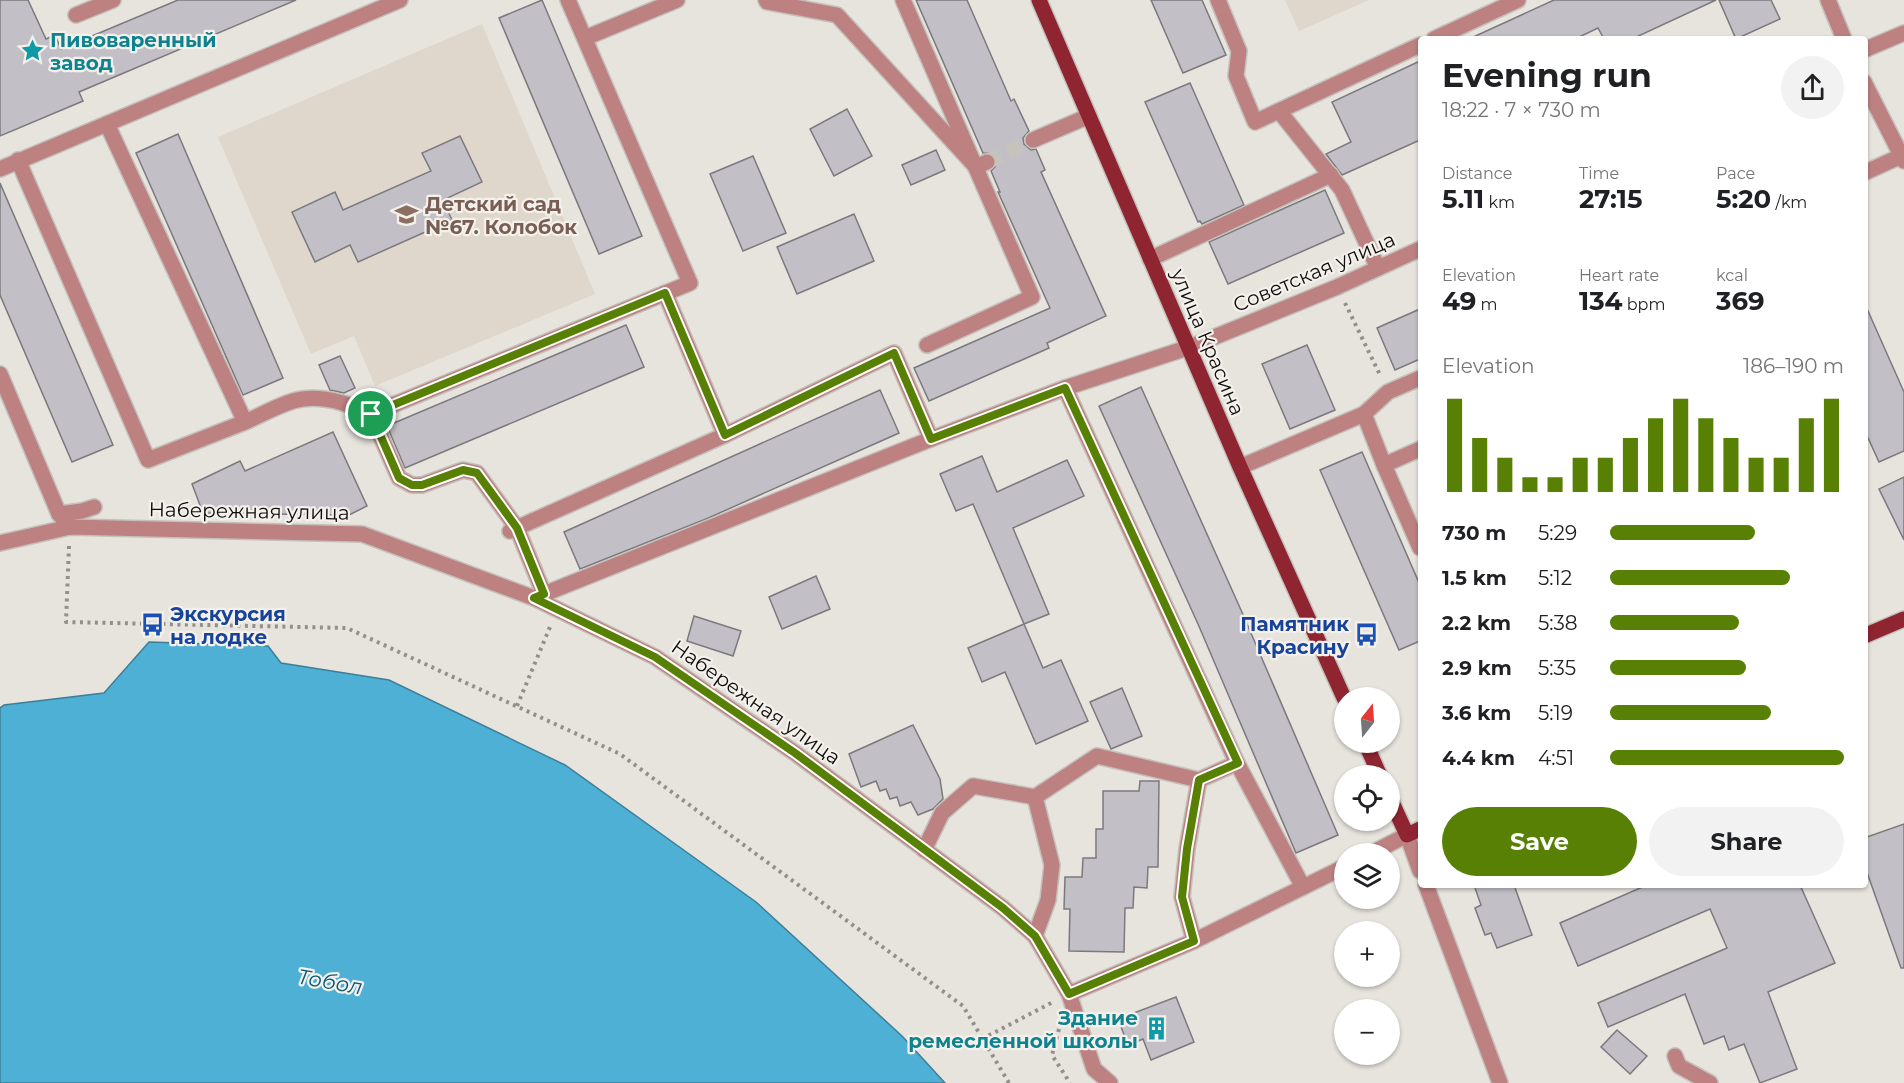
<!DOCTYPE html>
<html lang="en">
<head>
<meta charset="utf-8">
<style>
	:root { --surface:#fff; --page:#f2f2f2; --text:#202124; --muted:#757577; --accent:#578004 }
	body { margin:0; font-family:Montserrat,sans-serif; background:var(--page); color:var(--text); height:100vh; display:flex; flex-direction:column; font-size:22px; white-space:nowrap }
	* { box-sizing:border-box; margin:0 }
	p { font-size:20px; color:var(--muted) }
	.icon { flex:none; width:33px; height:33px; fill:none; stroke:currentColor; stroke-width:2; stroke-linecap:round; stroke-linejoin:round }
	.map { position:relative; flex:1; overflow:hidden }
	.drawer { position:absolute; left:1418px; top:36px; width:450px; height:852px; display:flex; flex-direction:column; background:var(--surface); border-radius:6px; box-shadow:0 2px 4px #0004 }
	.drawer>* { flex:none }
	.needle { width:39px; rotate:17deg }
	.controls { position:absolute; left:1334px; top:687px; display:grid; gap:12px }
	.controls a { display:grid; place-items:center; width:66px; height:66px; border-radius:50%; background:var(--surface); box-shadow:0 2px 4px #0004; font-size:30px }
	.pin { position:absolute; display:grid; place-items:center; width:51px; height:51px; color:#fff; margin:-26px; border:3px solid #fff; border-radius:50%; box-shadow:0 2px 6px #0007 }
	.round { display:grid; place-items:center; flex:none; width:63px; height:63px; border-radius:32px; background:var(--page) }
	.overview { display:flex; align-items:center; justify-content:space-between; height:102px; padding:0 24px }
	h1 { font-size:33px; font-weight:700; line-height:45px }
	.metrics { display:grid; grid-template-columns:repeat(3,1fr); gap:9px; height:102px; padding:6px 24px }
	.metrics div { display:grid; align-content:center }
	.metrics b { font-size:26px; font-weight:700 }
	.metrics small { font-size:16px; font-weight:400 }
	.metrics p { font-size:16px }
	.chart { height:168px; padding:12px 24px }
	.chart p { display:flex; justify-content:space-between }
	.chart svg { width:100%; height:108px; margin-top:6px; stroke:var(--accent); stroke-width:6 }
	.action { display:flex; gap:12px; margin-top:auto; padding:12px 24px }
	.action a { flex:1; height:69px; border-radius:36px; background:var(--accent); color:#fff; font-size:24px; font-weight:700; line-height:69px; text-align:center }
	.action a+a { background:var(--page); color:var(--text) }
	ul { padding:0 24px; list-style:none; font-size:20px }
	li { display:grid; grid-template-columns:96px 72px 1fr; align-items:center; height:45px }
	li i { height:15px; border-radius:8px; background:var(--accent) }
	.map>svg:first-child { display:block }
	.built { fill:#dfd7cb }
	.water { fill:#4fb0d6; stroke:#3c7f99; stroke-width:1.5 }
	.building { fill:#c2c0c6; stroke:#7b797e; stroke-width:1.5 }
	.lines { fill:none; stroke-linecap:round; stroke-linejoin:round }
	.minor-tunnel { stroke:#c6c3be; stroke-width:15; stroke-dasharray:15 8; stroke-linecap:butt }
	.minor-casing { stroke:#c4c1bb; stroke-width:18 }
	.major-casing { stroke:#c4c1bb; stroke-width:18 }
	.path { stroke:#93908b; stroke-width:4; stroke-dasharray:3 4.5; stroke-linecap:butt }
	.minor { stroke:#bd8181; stroke-width:15 }
	.major { stroke:#902532; stroke-width:15 }
	.route-casing { stroke:#fff; stroke-width:12 }
	.route { stroke:#578004; stroke-width:8 }
	.labels { text-anchor:middle; stroke-width:4.5; stroke-linejoin:round; paint-order:stroke }
	.culture-label { font-size:20px; font-weight:bold; fill:#0d838f; stroke:#f4f0eb; text-anchor:start }
	.education-label { font-size:20px; font-weight:bold; fill:#785e54; stroke:#f4f0eb; text-anchor:start }
	.street-label { font-size:20px; fill:#0e0d0b; stroke:#f4f0eb }
	.transit-label { font-size:20px; font-weight:bold; fill:#164399; stroke:#f4f0eb; text-anchor:start }
	.water-label { font-size:21px; font-style:italic; fill:#0a5a75; stroke:#f4f0eb }
</style>
</head>
<body>
<div class="map">
<svg width="1904" height="1083" viewBox="0 0 1904 1083">
	<rect width="100%" height="100%" fill="#e7e3dd"/>
	<!-- built -->
	<g class="built">
		<polygon points="1285,0 1369,0 1299,31"/>
		<polygon points="482,24 595,294 375,386 354,336 311,354 218,137"/>
	</g>
	<!-- water -->
	<polygon class="water" points="149,642 268,646 281,663 389,680 565,765 756,902 902,1036 945,1083 0,1083 0,708 4,705 104,693"/>
	<!-- building -->
	<g class="building">
		<polygon points="0,0 28,0 46,39 55,35 61,49 178,0 296,0 79,92 83,101 0,136"/>
		<polygon points="542,0 642,236 599,254 499,18"/>
		<polygon points="916,0 967,0 1011,101 1014,99 1029,131 1023,138 1024,144 1031,150 1036,149 1045,170 1041,172 1106,316 1047,343 1049,348 929,401 914,368 1050,308 998,192 1000,192 991,171 995,167 996,159 992,154 983,153"/>
		<polygon points="1151,0 1202,0 1226,55 1183,73"/>
		<polygon points="1554,0 1716,0 1632,39 1604,39 1598,28 1575,39 1469,39"/>
		<polygon points="1719,0 1771,0 1780,19 1736,39"/>
		<polygon points="1420,61 1420,140 1342,175 1326,154 1351,142 1332,102"/>
		<polygon points="1190,83 1244,205 1202,224 1200,221 1198,222 1145,102"/>
		<polygon points="847,109 872,156 834,176 810,129"/>
		<polygon points="178,134 283,378 243,395 136,153"/>
		<polygon points="460,136 482,182 443,200 452,220 358,262 350,245 315,262 292,212 335,192 343,210 431,171 422,153"/>
		<polygon points="936,150 945,170 911,185 902,165"/>
		<polygon points="753,156 786,233 743,251 710,174"/>
		<polygon points="0,183 113,445 72,462 0,295"/>
		<polygon points="1325,190 1344,233 1228,284 1209,242"/>
		<polygon points="854,214 874,261 797,294 777,247"/>
		<polygon points="1864,302 1904,392 1904,451 1879,462 1864,429"/>
		<polygon points="1420,309 1420,359 1395,370 1377,328"/>
		<polygon points="626,325 644,367 405,468 387,426"/>
		<polygon points="1307,345 1335,410 1290,429 1262,364"/>
		<polygon points="340,356 355,388 344,393 330,390 319,365"/>
		<polygon points="1141,387 1241,610 1338,835 1296,853 1198,624 1099,406"/>
		<polygon points="880,390 899,433 706,519 580,569 564,532"/>
		<polygon points="333,432 367,506 349,515 203,513 192,484 240,461 245,471"/>
		<polygon points="1362,452 1420,585 1420,641 1399,650 1320,470"/>
		<polygon points="982,456 997,492 1067,460 1084,496 1013,528 1049,614 1024,624 973,504 956,511 940,474"/>
		<polygon points="1904,477 1904,540 1879,489"/>
		<polygon points="816,576 830,609 782,629 769,597"/>
		<polygon points="694,616 741,631 733,656 687,641"/>
		<polygon points="1024,624 1043,668 1061,660 1088,721 1036,744 1005,672 982,682 968,648"/>
		<polygon points="1122,688 1142,736 1111,749 1090,702"/>
		<polygon points="913,725 940,779 943,799 933,809 918,815 911,802 900,806 897,797 890,799 886,789 880,791 876,781 861,787 849,754"/>
		<polygon points="1140,781 1159,781 1158,867 1148,867 1147,888 1134,887 1133,908 1125,908 1124,952 1069,951 1070,909 1064,909 1065,877 1082,877 1083,858 1096,858 1096,829 1103,829 1103,791 1139,791"/>
		<polygon points="1904,824 1904,968 1901,968 1864,864 1864,838"/>
		<polygon points="1474,885 1514,885 1532,935 1497,948 1491,933 1485,935 1475,908 1481,905"/>
		<polygon points="1647,885 1800,885 1835,963 1768,992 1797,1069 1760,1083 1744,1044 1729,1050 1724,1036 1704,1044 1685,994 1608,1027 1598,1003 1727,948 1710,909 1578,966 1560,923"/>
		<polygon points="1176,997 1194,1042 1151,1060 1143,1039 1128,1045 1118,1019"/>
		<polygon points="1617,1030 1647,1056 1630,1074 1601,1047"/>
	</g>
	<g class="lines">
		<!-- minor-tunnel -->
		<polyline class="minor-tunnel" points="987,162 1033,140"/>
		<defs>
			<g id="minor">
				<polyline points="766,0 767,2 837,15 976,167 987,162"/>
				<polyline points="903,0 1032,297 927,345"/>
				<polyline points="1218,0 1239,51 1236,76 1255,122 1420,45"/>
				<polyline points="1828,0 1844,39"/>
				<polyline points="76,15 113,0"/>
				<polyline points="585,38 677,0"/>
				<polyline points="1434,39 1518,0"/>
				<polyline points="1864,50 1904,33"/>
				<polyline points="1864,82 1904,161"/>
				<polyline points="1279,111 1342,190 1378,268"/>
				<polyline points="1033,140 1089,116"/>
				<polyline points="18,160 148,460 245,422 107,124"/>
				<polyline points="0,169 400,0"/>
				<polyline points="1864,173 1901,156"/>
				<polyline points="1150,259 1331,175"/>
				<polyline points="665,293 725,435"/>
				<polyline points="0,374 59,514 70,527"/>
				<polyline points="1065,388 1237,763 1303,887"/>
				<polyline points="1364,414 1384,465 1420,449"/>
				<path d="M245,422C261,415 277,406 293,401C319,393 348,403 371,414"/>
				<polyline points="1384,465 1420,548"/>
				<polyline points="1240,467 1364,414 1388,392 1420,378"/>
				<polyline points="59,514 82,511 94,507"/>
				<polyline points="510,531 725,435 894,353 931,439"/>
				<polyline points="0,543 70,527 362,534 534,598 655,657 795,753 1003,908 1035,936 1069,994 1094,1069 1110,1083"/>
				<polyline points="544,594 517,528 477,473 463,470 422,485 412,485 399,478 371,414 690,283 568,0"/>
				<polyline points="534,598 931,439 1065,388 1190,347 1337,287 1420,249"/>
				<polyline points="924,850 942,813 973,786 1035,797 1097,756 1199,780 1237,763"/>
				<polyline points="1370,854 1407,835 1420,871"/>
				<polyline points="1426,885 1500,1083"/>
				<polyline points="1035,936 1048,900 1052,865 1035,797"/>
				<polyline points="1194,941 1182,897 1187,849 1199,780"/>
				<polyline points="1069,994 1194,941 1344,867"/>
				<polyline points="1675,1056 1679,1066 1710,1083"/>
			</g>
			<g id="major">
				<polyline points="1039,0 1240,467 1344,698"/>
				<polyline points="1864,636 1904,619"/>
				<polyline points="1365,742 1380,776"/>
				<polyline points="1389,796 1407,835 1420,829"/>
			</g>
		</defs>
		<!-- minor casing -->
		<use href="#minor" class="minor-casing"/>
		<!-- major casing -->
		<use href="#major" class="major-casing"/>
		<!-- path -->
		<g class="path">
			<polyline points="1345,303 1380,375"/>
			<polyline points="69,546 66,622 347,628 620,754 963,1006 1009,1083"/>
			<polyline points="517,706 550,627"/>
			<polyline points="1059,1029 1052,1055 1070,1083"/>
			<polyline points="982,1039 1053,1002"/>
		</g>
		<!-- minor -->
		<use href="#minor" class="minor"/>
		<!-- major -->
		<use href="#major" class="major"/>
	</g>
	<g class="lines">
		<defs>
			<polygon id="route" points="665,293 725,435 894,353 931,439 1065,388 1238,763 1199,780 1187,849 1182,897 1194,941 1069,994 1035,936 1003,908 795,753 655,657 534,598 544,594 517,528 477,473 463,470 422,485 412,485 399,478 371,414"/>
		</defs>
		<!-- route casing -->
		<use href="#route" class="route-casing"/>
		<!-- route -->
		<use href="#route" class="route"/>
	</g>
	<!-- icons -->
	<defs>
		<symbol id="sight-bare" viewBox="-9 -9 18 18"><path d="M0-6L1.8-2.2L6-1.7L2.9 1.2L3.7 5.4L0 3.3L-3.7 5.4L-2.9 1.2L-6-1.7L-1.8-2.2Z" fill="#0f9aa8" stroke="#f4f0eb" stroke-width="2.5" paint-order="stroke"/></symbol>
		<symbol id="school-bare" viewBox="-9 -9 18 18"><path d="M0-5L7-2L0 1L-7-2ZM-4 1L0 2.5L4 1V4Q0 6-4 4Z" fill="#8d6e63" stroke="#f4f0eb" stroke-width="2.5" paint-order="stroke"/></symbol>
		<symbol id="bus-bare" viewBox="-9 -9 18 18"><path d="M-5-6H5V4H4V6H2V4H-2V6H-4V4H-5ZM-3.5-4V0h7V-4ZM-3.5 1.2v1.5H-2V1.2ZM2 1.2v1.5H3.5V1.2Z" fill="#1a4fb4" stroke="#f4f0eb" stroke-width="2.5" paint-order="stroke"/></symbol>
		<symbol id="building-bare" viewBox="-9 -9 18 18"><path d="M-4-6H4V6H1V3H-1V6H-4ZM-2.5-4.3h1.7v1.8h-1.7ZM.8-4.3h1.7v1.8H.8ZM-2.5-1h1.7V.8h-1.7ZM.8-1h1.7V.8H.8Z" fill="#0f9aa8" stroke="#f4f0eb" stroke-width="2.5" paint-order="stroke"/></symbol>
	</defs>
	<g fill-rule="evenodd">
		<use href="#sight-bare" x="16" y="34" width="33" height="33"/>
		<use href="#school-bare" x="390" y="198" width="33" height="33"/>
		<use href="#bus-bare" x="136" y="608" width="33" height="33"/>
		<use href="#bus-bare" x="1350" y="618" width="33" height="33"/>
		<use href="#building-bare" x="1140" y="1012" width="33" height="33"/>
	</g>
	<g class="labels">
		<!-- culture labels -->
		<g class="culture-label">
			<text x="50" y="47">Пивоваренный<tspan x="50" dy="23">завод</tspan></text>
			<text x="1138" y="1025" text-anchor="end">Здание<tspan x="1138" dy="23">ремесленной школы</tspan></text>
		</g>
		<!-- education labels -->
		<g class="education-label">
			<text x="425" y="211">Детский сад<tspan x="425" dy="23">№67. Колобок</tspan></text>
		</g>
		<!-- street labels -->
		<g class="street-label">
			<text transform="translate(1314 272) rotate(-23)" y="7">Советская улица</text>
			<text transform="translate(1208 342) rotate(67)" y="7">улица Красина</text>
			<text transform="translate(249 511) rotate(1)" y="7">Набережная улица</text>
			<text transform="translate(756 702) rotate(35)" y="7">Набережная улица</text>
		</g>
		<!-- transit labels -->
		<g class="transit-label">
			<text x="170" y="621">Экскурсия<tspan x="170" dy="23">на лодке</tspan></text>
			<text x="1349" y="631" text-anchor="end">Памятник<tspan x="1349" dy="23">Красину</tspan></text>
		</g>
		<!-- water labels -->
		<g class="water-label">
			<text transform="translate(330 982) rotate(10)" y="7">Тобол</text>
		</g>
	</g>
</svg>
<div class="controls">
<a><svg class="needle" viewBox="-14 -14 28 28"><path d="M0-13l5 13h-10z" fill="#e53935"/><path d="M0 13l5-13h-10z" fill="#757577"/></svg></a>
<a><svg class="icon" aria-label="locate" viewBox="0 0 24 24"><circle cx="12" cy="12" r="6"/><path d="M12 2v4M12 18v4M2 12h4M18 12h4"/></svg></a>
<a><svg class="icon" aria-label="layers" viewBox="0 0 24 24"><path d="M12 4l9 5-9 5-9-5zM3 14l9 5 9-5"/></svg></a>
<a>+</a>
<a>−</a>
</div>
<div class="pin" style="left:371px;top:414px;background:#1e9e55"><svg class="icon" aria-label="arrive" viewBox="0 0 24 24"><path d="M6 21V4h12l-3 4 3 4H6"/></svg></div>
<section class="drawer">
<div class="overview"><div><h1>Evening run</h1><p>18:22 · 7 × 730 m</p></div><a class="round"><svg class="icon" aria-label="share" viewBox="0 0 24 24"><path d="M12 15V3M7 8l5-5 5 5M5 13v7h14v-7"/></svg></a></div>
<div class="metrics">
<div><p>Distance</p><b>5.11<small> km</small></b></div>
<div><p>Time</p><b>27:15</b></div>
<div><p>Pace</p><b>5:20<small> /km</small></b></div>
</div>
<div class="metrics">
<div><p>Elevation</p><b>49<small> m</small></b></div>
<div><p>Heart rate</p><b>134<small> bpm</small></b></div>
<div><p>kcal</p><b>369</b></div>
</div>
<div class="chart"><p><span>Elevation</span>186–190 m</p>
<svg viewBox="0 0 160 44" preserveAspectRatio="none"><path d="M5 44V6M15 44V22M25 44V30M35 44V38M45 44V38M55 44V30M65 44V30M75 44V22M85 44V14M95 44V6M105 44V14M115 44V22M125 44V30M135 44V30M145 44V14M155 44V6"/></svg>
</div>
<ul>
<li><b>730 m</b>5:29<i style="width:62%"></i></li>
<li><b>1.5 km</b>5:12<i style="width:77%"></i></li>
<li><b>2.2 km</b>5:38<i style="width:55%"></i></li>
<li><b>2.9 km</b>5:35<i style="width:58%"></i></li>
<li><b>3.6 km</b>5:19<i style="width:69%"></i></li>
<li><b>4.4 km</b>4:51<i style="width:100%"></i></li>
</ul>
<div class="action"><a>Save</a><a>Share</a></div>
</section>
</div>
</body>
</html>
